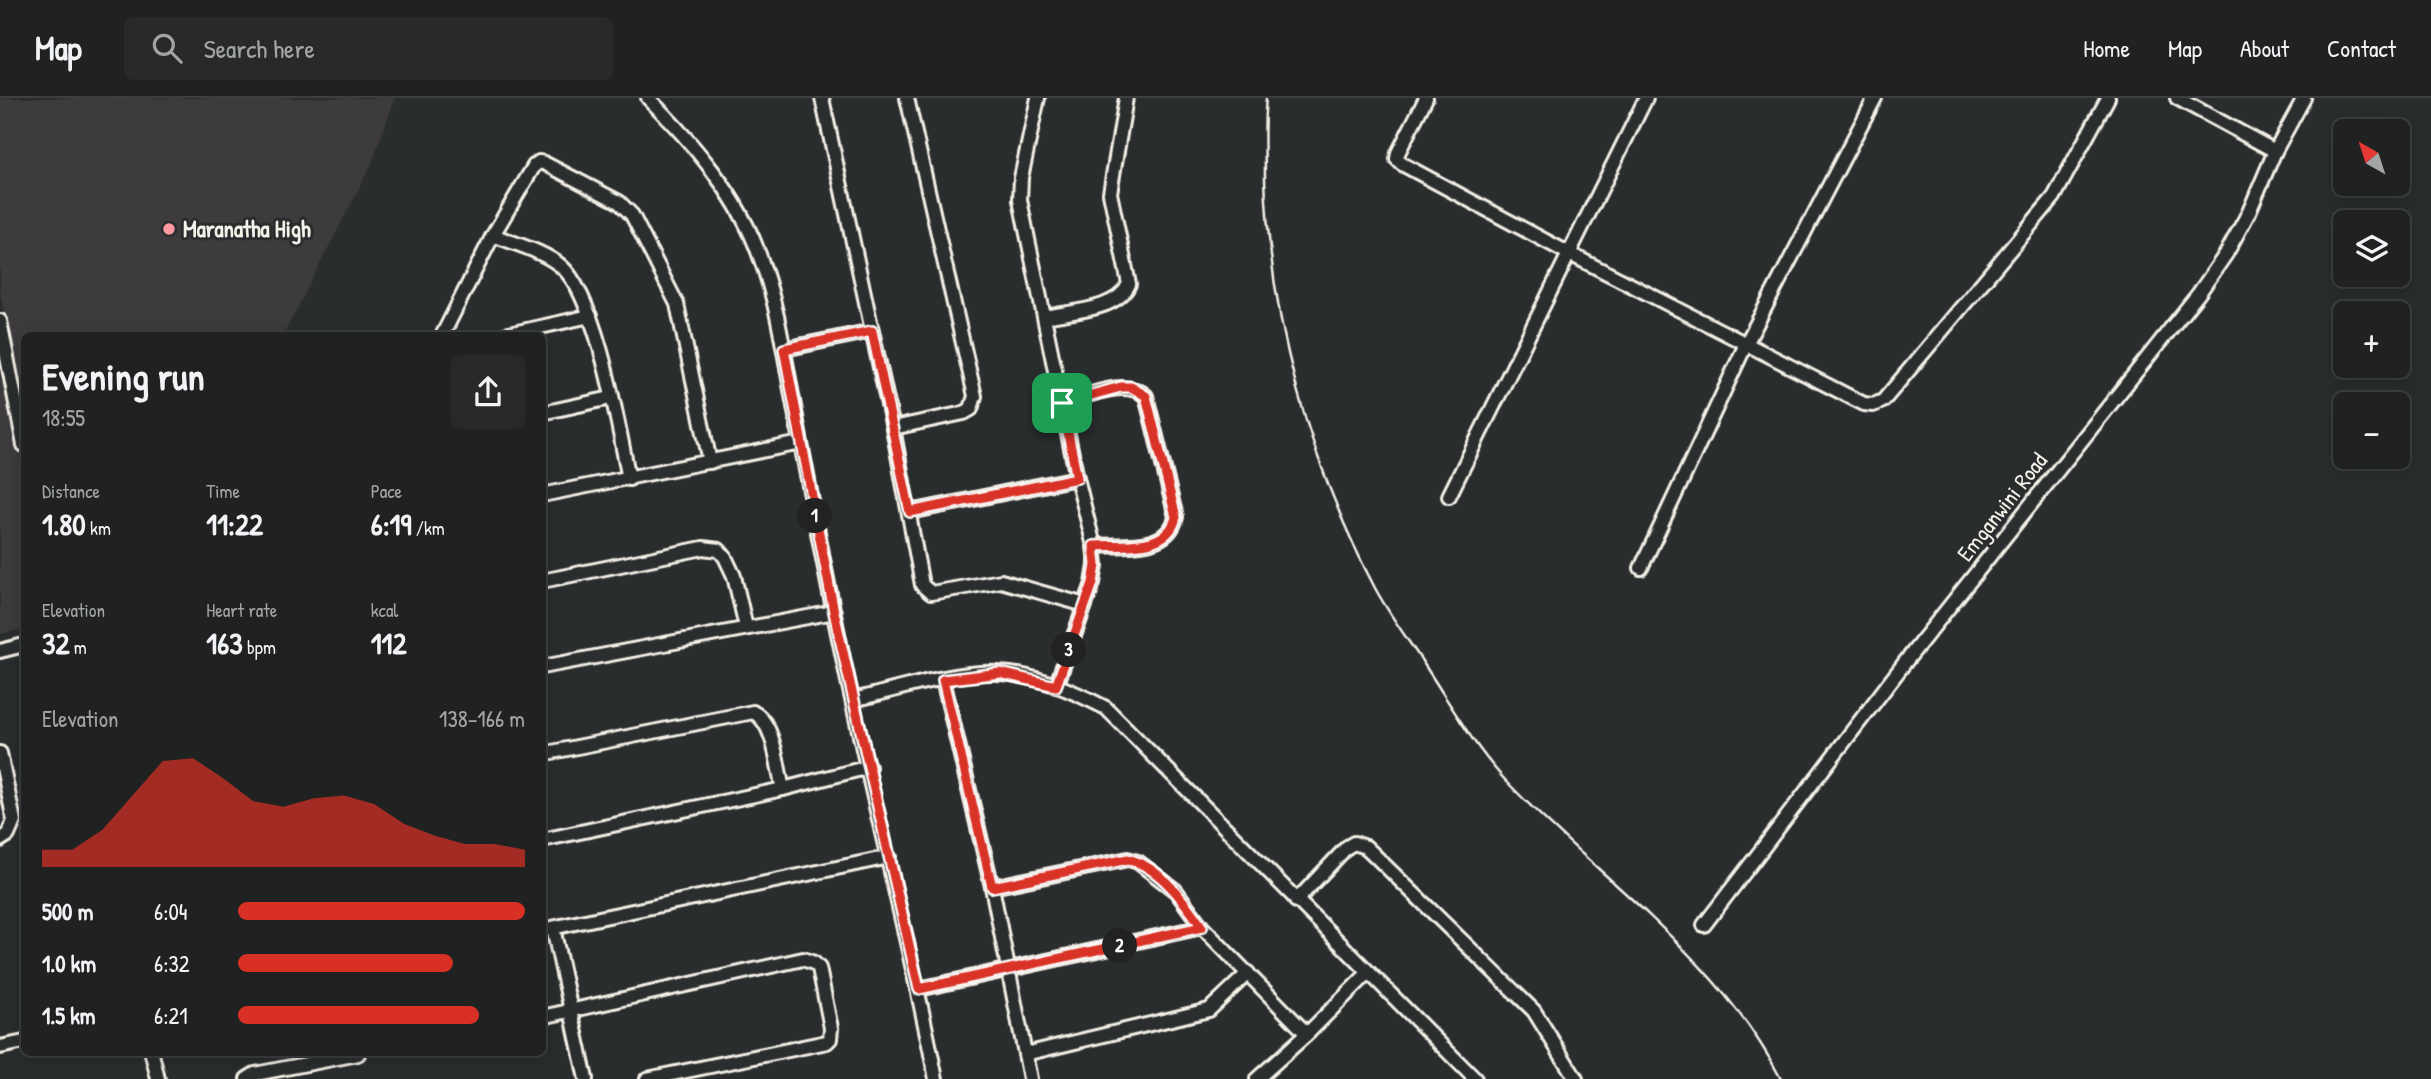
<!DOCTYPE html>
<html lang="en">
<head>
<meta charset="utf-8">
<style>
	:root { --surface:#202222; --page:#282a2a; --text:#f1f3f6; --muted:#a2a4a5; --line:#3d3f40; --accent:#d93025 }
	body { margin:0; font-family:"Patrick Hand",sans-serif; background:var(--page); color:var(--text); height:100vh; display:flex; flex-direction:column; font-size:26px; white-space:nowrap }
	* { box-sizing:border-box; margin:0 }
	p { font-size:23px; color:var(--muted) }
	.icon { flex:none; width:38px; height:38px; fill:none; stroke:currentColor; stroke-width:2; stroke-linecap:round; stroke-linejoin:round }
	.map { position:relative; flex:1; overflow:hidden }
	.sheet { position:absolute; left:21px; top:234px; width:525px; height:724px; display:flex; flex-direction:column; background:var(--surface); border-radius:10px; box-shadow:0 4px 18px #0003,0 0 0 2px var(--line) }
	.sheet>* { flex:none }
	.needle { width:46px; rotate:321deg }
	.fabs { position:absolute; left:2333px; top:21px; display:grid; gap:14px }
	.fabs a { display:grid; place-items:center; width:77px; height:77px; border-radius:10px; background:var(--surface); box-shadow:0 4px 18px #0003,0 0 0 2px var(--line); font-size:35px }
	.pin { position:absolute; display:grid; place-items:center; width:60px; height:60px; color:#fff; margin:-30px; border-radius:14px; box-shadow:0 4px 10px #0006 }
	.km { position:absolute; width:35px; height:35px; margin:-18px; border-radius:50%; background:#222; color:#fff; font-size:19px; line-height:35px; text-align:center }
	.round { display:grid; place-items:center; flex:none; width:74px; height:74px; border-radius:10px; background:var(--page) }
	.headline { display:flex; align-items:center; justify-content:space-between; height:119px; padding:0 21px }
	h1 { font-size:38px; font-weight:700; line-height:52px }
	.figures { display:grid; grid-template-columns:repeat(3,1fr); gap:10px; height:119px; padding:7px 21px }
	.figures div { display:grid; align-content:center }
	.figures b { font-size:30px; font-weight:700 }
	.figures small { font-size:19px; font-weight:400 }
	.figures p { font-size:19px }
	.chart { height:196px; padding:14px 21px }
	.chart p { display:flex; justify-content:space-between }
	.chart svg { width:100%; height:126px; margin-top:7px; fill:var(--accent); opacity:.7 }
	ul { padding:0 21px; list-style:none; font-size:23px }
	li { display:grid; grid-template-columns:112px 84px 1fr; align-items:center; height:52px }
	li i { height:18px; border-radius:9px; background:var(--accent) }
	header { display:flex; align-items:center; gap:42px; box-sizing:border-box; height:98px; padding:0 35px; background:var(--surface); border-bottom:2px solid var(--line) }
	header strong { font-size:33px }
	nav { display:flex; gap:38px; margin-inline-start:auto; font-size:24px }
	.search { width:490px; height:63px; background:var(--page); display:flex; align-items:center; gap:18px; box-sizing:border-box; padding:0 24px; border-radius:10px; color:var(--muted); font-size:26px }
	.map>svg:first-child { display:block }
	.built { fill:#3c3a3d }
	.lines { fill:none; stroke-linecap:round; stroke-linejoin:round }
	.minor-casing { stroke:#f4f1e8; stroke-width:18 }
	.minor { stroke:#2a2d2e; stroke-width:12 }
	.rail { stroke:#f4f1e8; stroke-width:2.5 }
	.route-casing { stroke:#fff; stroke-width:14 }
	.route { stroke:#d93025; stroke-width:9 }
	.poi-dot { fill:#ff9aa2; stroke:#2a2d2e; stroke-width:2.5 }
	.labels { text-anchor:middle; stroke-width:6; stroke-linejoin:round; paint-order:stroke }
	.poi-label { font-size:23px; font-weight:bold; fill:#f4f1e8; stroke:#2a2d2e; text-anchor:start }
	.street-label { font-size:23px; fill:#f4f1e8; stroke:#2a2d2e }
</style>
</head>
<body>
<header>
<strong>Map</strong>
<div class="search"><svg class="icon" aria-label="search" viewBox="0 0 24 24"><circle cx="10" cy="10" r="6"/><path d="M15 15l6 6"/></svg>Search here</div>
<nav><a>Home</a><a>Map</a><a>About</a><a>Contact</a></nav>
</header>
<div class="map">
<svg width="2431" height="981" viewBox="0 0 2431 981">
	<rect width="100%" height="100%" fill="#2a2d2e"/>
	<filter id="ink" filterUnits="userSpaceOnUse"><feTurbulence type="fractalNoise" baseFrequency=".0143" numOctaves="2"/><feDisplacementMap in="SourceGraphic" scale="14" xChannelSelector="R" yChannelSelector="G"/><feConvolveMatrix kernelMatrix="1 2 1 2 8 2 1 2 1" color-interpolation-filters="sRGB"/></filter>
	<g filter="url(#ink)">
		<!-- built -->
		<g class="built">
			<polygon points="0,0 395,0 371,67 283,238 24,238 24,309 0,194"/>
			<polygon points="0,281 3,281 24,379 24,531 0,536"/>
		</g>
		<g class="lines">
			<defs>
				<g id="minor">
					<path d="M648,0C693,45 739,98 760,159C777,204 784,255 793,303C806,372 819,442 833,511C864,668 905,823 936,981"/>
					<polyline points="822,0 893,330 922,487 931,495 1001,483 1085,507"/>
					<polyline points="1038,0 1021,80 1020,102 1077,380 1094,448 1096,467 1093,485 1056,588"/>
					<polyline points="1426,0 1398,55 1397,61 1402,66 1568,155 1864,306 1873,307 1883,303 2054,99 2108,0"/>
					<polyline points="2177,0 2275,53"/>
					<path d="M493,137C515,146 543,153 561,168C597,198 619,332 629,381"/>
					<path d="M1045,219C1071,213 1117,213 1129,186L1110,95L1126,0"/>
					<polyline points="0,223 24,347"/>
					<polyline points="442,238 493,137 534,68 539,64 544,65 619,104 632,117 677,206 710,364"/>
					<polyline points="500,238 590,218"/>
					<polyline points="784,251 872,233"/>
					<path d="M1062,305C1086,299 1125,279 1146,298L1176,419C1168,454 1122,446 1094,448"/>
					<polyline points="542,315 611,300"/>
					<polyline points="893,330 964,315 971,311 975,298 907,0"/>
					<polyline points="542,397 801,345"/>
					<polyline points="1449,398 1646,0"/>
					<polyline points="910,414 1077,380"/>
					<polyline points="1641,470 1746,246 1875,0"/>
					<polyline points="542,483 703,450 719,452 725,459 734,478 746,529"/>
					<polyline points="0,553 24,547"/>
					<polyline points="542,569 834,514"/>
					<polyline points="943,582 992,789 1030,981"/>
					<path d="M853,602C897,592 953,573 998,575C1035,576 1073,593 1106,610L1475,981"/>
					<polyline points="0,655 14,723 8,737 0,742"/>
					<path d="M542,656L753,614C775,625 777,668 783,691"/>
					<polyline points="542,742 783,691 869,669"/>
					<polyline points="992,789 1128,761 1138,764 1176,793 1202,829 1307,936"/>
					<polyline points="1296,803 1347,749 1354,745 1366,749 1534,913 1576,981"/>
					<polyline points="1704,827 1906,563 2199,195 2226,156 2249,114 2275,53 2304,0"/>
					<polyline points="553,830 586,981"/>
					<polyline points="542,832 889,759"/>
					<polyline points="919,891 1202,829"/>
					<polyline points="542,919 803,861 814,865 819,870 831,930 830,941 827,944 647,981"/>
					<polyline points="0,949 24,944"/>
					<polyline points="152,956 158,981"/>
					<polyline points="1025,956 1209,912 1248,875"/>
					<polyline points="247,981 255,976 358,956"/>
					<polyline points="1257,981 1307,936 1368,875"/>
				</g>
			</defs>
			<!-- minor casing -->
			<use href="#minor" class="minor-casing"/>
			<!-- minor -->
			<use href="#minor" class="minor"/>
			<!-- rail -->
			<path class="rail" d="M1266,0C1263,27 1265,54 1265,81C1270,223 1309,364 1375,490C1391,520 1413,548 1431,577C1455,614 1478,654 1508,685C1600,781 1719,860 1781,981"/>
		</g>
	</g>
	<g class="lines" filter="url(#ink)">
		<defs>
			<path id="route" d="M872,233L910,414L1077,380L1062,305L1121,289H1131L1146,298L1176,419C1168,454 1122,446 1094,448L1096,467L1093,485L1056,588L1000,575L943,582L992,789L1128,761C1160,769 1184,803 1202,829L919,891L834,514L784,251Z"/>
		</defs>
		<!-- route casing -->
		<use href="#route" class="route-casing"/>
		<!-- route -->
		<use href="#route" class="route"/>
	</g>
	<!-- markers -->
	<circle class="poi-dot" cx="169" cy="131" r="7"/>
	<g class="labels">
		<!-- poi labels -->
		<g class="poi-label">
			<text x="183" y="139">Maranatha High</text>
		</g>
		<!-- street labels -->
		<g class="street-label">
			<text transform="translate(2002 409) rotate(-52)" y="8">Emganwini Road</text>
		</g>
	</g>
</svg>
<div class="fabs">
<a><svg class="needle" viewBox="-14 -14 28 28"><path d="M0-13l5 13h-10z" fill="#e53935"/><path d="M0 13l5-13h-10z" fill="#a2a4a5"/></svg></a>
<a><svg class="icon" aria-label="layers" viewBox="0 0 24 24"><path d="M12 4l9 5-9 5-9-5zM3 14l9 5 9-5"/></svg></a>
<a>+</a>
<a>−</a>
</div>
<div class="pin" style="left:1062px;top:305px;background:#1e9e55"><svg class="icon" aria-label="arrive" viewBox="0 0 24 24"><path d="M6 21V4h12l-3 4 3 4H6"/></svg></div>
<b class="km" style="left:815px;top:418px">1</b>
<b class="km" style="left:1120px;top:848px">2</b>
<b class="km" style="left:1069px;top:552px">3</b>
<section class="sheet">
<div class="headline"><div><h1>Evening run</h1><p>18:55</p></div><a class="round"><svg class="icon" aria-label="share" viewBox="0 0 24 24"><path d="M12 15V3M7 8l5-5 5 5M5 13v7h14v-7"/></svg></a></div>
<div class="figures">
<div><p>Distance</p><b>1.80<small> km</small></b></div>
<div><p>Time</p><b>11:22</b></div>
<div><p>Pace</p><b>6:19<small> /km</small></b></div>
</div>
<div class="figures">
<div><p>Elevation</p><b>32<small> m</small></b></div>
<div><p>Heart rate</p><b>163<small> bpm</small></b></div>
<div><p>kcal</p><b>112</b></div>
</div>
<div class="chart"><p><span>Elevation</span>138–166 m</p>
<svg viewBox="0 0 160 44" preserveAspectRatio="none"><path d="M0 44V38L10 38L20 31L30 19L40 7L50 6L60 13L70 21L80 23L90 20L100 19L110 22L120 29L130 33L140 36L150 36L160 38V44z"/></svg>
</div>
<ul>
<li><b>500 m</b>6:04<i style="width:100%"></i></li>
<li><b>1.0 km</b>6:32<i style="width:75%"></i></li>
<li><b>1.5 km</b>6:21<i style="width:84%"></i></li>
</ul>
</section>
</div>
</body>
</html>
